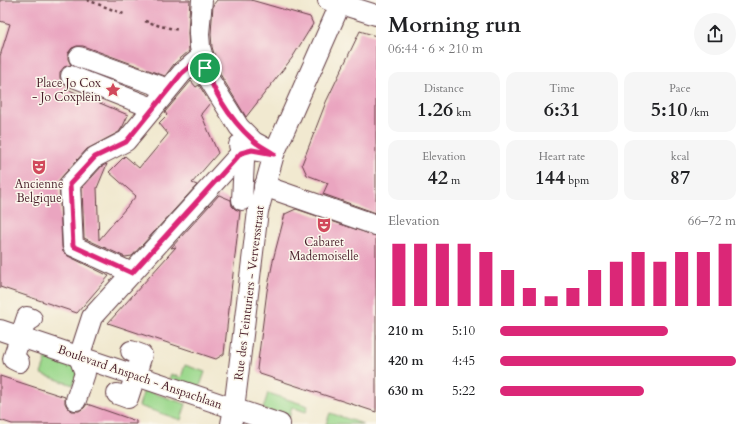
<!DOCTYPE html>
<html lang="en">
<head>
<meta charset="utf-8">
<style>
	:root { --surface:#fff; --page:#f6f6f6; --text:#202124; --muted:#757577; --accent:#db2777 }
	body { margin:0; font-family:Cardo,serif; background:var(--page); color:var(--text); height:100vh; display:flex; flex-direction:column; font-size:15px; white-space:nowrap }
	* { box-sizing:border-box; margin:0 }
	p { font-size:13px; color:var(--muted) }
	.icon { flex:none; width:22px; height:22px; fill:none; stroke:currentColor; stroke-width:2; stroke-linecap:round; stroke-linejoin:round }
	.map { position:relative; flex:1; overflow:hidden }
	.details { display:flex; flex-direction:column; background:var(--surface); width:372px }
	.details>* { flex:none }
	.pin { position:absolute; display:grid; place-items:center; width:34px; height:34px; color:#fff; margin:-17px; border:2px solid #fff; border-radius:50%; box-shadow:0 1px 4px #0007 }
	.round { display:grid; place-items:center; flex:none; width:42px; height:42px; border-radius:21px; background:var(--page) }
	.head { display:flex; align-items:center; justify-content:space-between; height:68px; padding:0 12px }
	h1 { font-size:22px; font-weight:700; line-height:30px }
	.figures { display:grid; grid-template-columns:repeat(3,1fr); gap:6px; height:68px; padding:4px 12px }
	.figures div { display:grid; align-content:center; border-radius:10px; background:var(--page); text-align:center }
	.figures b { font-size:20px; font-weight:700 }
	.figures small { font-size:11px; font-weight:400 }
	.figures p { font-size:11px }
	.chart { height:112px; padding:8px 12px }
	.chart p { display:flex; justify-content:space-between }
	.chart svg { width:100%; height:72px; margin-top:4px; stroke:var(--accent); stroke-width:6 }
	ul { padding:0 12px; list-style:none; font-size:13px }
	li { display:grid; grid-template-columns:64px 48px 1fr; align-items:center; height:30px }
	li i { height:10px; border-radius:5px; background:var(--accent) }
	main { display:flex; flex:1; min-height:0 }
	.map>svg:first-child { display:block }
	.green { fill:#9bd88c; stroke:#727c5c }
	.building { fill:#eaa5c0 }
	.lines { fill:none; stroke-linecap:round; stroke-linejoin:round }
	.street-casing { stroke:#633d44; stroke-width:22 }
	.path { stroke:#633d44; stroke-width:2.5; stroke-dasharray:3 3; stroke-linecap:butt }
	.street { stroke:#fff; stroke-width:20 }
	.route-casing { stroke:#fff; stroke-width:8 }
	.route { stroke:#db2777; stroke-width:5 }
	.labels { text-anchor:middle; stroke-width:3; stroke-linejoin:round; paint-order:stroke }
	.poi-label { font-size:12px; fill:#4a1f2b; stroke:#fbf7ec }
	.street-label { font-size:12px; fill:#4a1f2b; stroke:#fbf7ec }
</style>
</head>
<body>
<main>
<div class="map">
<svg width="376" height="424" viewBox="0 0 376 424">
	<rect width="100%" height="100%" fill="#fbf7ec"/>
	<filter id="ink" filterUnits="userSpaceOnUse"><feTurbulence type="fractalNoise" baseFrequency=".025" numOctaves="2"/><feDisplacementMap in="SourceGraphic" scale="8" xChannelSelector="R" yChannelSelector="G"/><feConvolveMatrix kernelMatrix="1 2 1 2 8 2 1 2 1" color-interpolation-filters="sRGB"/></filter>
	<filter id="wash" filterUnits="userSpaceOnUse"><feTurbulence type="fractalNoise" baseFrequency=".012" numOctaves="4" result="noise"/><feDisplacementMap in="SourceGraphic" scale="16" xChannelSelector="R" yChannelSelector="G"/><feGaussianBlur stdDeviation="0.9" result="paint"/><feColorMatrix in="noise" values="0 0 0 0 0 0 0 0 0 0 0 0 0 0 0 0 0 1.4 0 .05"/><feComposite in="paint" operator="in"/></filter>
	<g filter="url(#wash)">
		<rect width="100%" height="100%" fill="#f1e9d0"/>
		<!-- green -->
		<g class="green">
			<polygon points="47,357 79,368 73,385 41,374"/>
			<polygon points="185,365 205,372 199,389 169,379 171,374 181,378"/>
			<polygon points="144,390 186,404 181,420 139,406"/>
			<polygon points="268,393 308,406 306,412 292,407 289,418 263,409"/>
			<polygon points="330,413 363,424 326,424"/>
		</g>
		<g id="blocks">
			<!-- building -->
			<g class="building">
				<polygon points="0,0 190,0 188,33 189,51 174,64 165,76 83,46 77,46 72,48 68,53 68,59 71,65 64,67 60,72 60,78 62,83 68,87 67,89 128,115 123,126 119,132 87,149 59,180 62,247 63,252 68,256 109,276 77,313 0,287 0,56 10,24 0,21"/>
				<polygon points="217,0 251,0 310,17 313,24 292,58 246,117 220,74 212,47 211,34 213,5"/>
				<polygon points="360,31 376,36 376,213 323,194 328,183 307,175 302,164 326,102"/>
				<polygon points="191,81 196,87 199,85 210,103 201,114 218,153 192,183 197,185 132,256 125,257 84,238 82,188 102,166 107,164 97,188 99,240 136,196 109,172 125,156 139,168 143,163 144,163 168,134 159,123 167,115 165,112"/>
				<polygon points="219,195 231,200 232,206 235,209 240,211 224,354 216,359 108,323 176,247 171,248"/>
				<polygon points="296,209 376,236 376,412 260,374 257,369 267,291 274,256 285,214"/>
				<polygon points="0,376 65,397 65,403 67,407 72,411 79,411 84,408 87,404 136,421 136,424 12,424 0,420"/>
			</g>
		</g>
	</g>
	<g filter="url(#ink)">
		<use href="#blocks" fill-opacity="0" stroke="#633d44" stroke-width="1"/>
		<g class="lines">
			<defs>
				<g id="street">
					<polyline points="202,0 199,34 200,47 209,79 239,127 254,142 271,151"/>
					<polyline points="328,0 376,15"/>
					<polyline points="79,57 168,89"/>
					<polyline points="71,76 153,108"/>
					<polyline points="239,145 244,161 242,200"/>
					<polyline points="264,186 376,225"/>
					<polyline points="132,273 73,246 70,184 95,157 126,141 182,73 202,56"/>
					<polyline points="0,330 280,424"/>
					<polyline points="79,357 92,317 241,153 252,150 274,154"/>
					<polyline points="19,362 13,359 27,317 32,319"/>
					<polyline points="117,394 128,398 142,355 131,351"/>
					<polyline points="76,400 85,373 79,357"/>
					<polyline points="231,424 234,409 258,211 274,154 342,0"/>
				</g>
			</defs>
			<!-- street casing -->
			<use href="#street" class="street-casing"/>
			<!-- path -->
			<g class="path">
				<polyline points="87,0 124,14"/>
				<polyline points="145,21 160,26 179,30"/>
			</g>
			<!-- street -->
			<use href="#street" class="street"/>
		</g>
	</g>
	<g class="lines" filter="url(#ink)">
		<defs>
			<path id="route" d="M202,56C210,87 229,119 253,140C259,146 267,149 274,154L252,150L241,153L132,273L73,246L70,184L95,157L126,142L182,73Z"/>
		</defs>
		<!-- route casing -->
		<use href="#route" class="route-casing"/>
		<!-- route -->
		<use href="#route" class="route"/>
	</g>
	<!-- icons -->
	<defs>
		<symbol id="sight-bare" viewBox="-9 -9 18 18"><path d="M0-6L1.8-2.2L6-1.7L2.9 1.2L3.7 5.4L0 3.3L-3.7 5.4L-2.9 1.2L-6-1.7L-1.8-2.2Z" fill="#d1495b" stroke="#fbf7ec" stroke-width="2.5" paint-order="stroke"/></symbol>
		<symbol id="theatre-bare" viewBox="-9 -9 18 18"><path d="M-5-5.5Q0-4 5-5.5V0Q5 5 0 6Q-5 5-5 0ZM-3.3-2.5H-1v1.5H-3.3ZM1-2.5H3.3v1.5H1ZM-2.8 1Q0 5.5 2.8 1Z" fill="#d1495b" stroke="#fbf7ec" stroke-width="2.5" paint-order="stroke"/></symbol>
	</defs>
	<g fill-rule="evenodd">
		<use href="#sight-bare" x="102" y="79" width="22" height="22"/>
		<use href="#theatre-bare" x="28" y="156" width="22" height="22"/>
		<use href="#theatre-bare" x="313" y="214" width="22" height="22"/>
	</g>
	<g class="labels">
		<!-- poi labels -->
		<g class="poi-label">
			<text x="101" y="87" text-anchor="end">Place Jo Cox<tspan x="101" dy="14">- Jo Coxplein</tspan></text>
			<text x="39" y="188">Ancienne<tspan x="39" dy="14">Belgique</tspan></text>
			<text x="324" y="246">Cabaret<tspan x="324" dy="14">Mademoiselle</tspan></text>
		</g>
		<!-- street labels -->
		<g class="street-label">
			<text transform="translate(249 293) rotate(-83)" y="4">Rue des Teinturiers - Verversstraat</text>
			<text transform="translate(140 377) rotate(19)" y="4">Boulevard Anspach - Anspachlaan</text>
		</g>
	</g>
</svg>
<div class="pin" style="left:205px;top:68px;background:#1e9e55"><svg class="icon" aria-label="arrive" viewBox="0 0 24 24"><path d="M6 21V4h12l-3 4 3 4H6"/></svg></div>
</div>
<section class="details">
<div class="head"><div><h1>Morning run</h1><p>06:44 · 6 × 210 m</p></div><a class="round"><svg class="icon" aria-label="share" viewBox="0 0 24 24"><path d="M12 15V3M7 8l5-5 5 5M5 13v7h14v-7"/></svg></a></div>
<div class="figures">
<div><p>Distance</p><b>1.26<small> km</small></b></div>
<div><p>Time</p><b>6:31</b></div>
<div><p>Pace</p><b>5:10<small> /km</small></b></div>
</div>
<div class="figures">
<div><p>Elevation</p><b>42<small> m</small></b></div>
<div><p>Heart rate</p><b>144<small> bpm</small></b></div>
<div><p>kcal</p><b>87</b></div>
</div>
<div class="chart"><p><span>Elevation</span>66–72 m</p>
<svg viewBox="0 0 160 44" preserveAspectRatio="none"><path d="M5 44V6M15 44V6M25 44V6M35 44V6M45 44V11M55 44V22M65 44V33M75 44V38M85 44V33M95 44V22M105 44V17M115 44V11M125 44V17M135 44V11M145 44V11M155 44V6"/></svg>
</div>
<ul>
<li><b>210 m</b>5:10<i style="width:71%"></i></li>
<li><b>420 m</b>4:45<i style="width:100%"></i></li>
<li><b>630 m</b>5:22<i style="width:61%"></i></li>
</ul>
</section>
</main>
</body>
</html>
